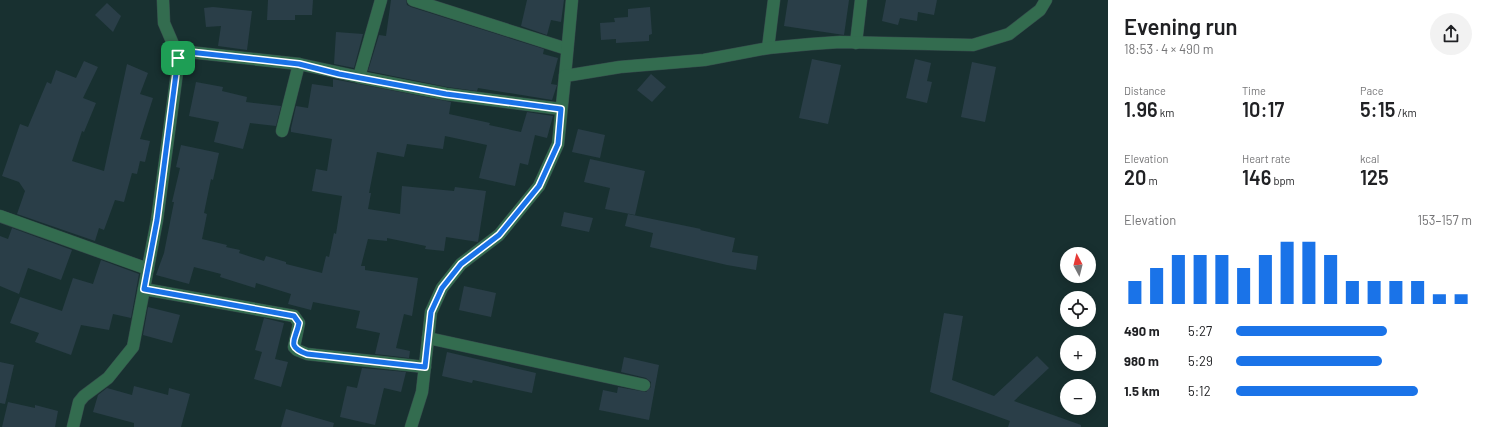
<!DOCTYPE html>
<html lang="en">
<head>
<meta charset="utf-8">
<style>
	:root { --surface:#fff; --page:#f2f2f2; --text:#202124; --muted:#757577; --accent:#1a73e8 }
	body { margin:0; font-family:Barlow,sans-serif; background:var(--page); color:var(--text); height:100vh; display:flex; flex-direction:column; font-size:15px; white-space:nowrap }
	* { box-sizing:border-box; margin:0 }
	p { font-size:13px; color:var(--muted) }
	.icon { flex:none; width:22px; height:22px; fill:none; stroke:currentColor; stroke-width:2; stroke-linecap:round; stroke-linejoin:round }
	.map { position:relative; flex:1; overflow:hidden }
	.sheet { display:flex; flex-direction:column; background:var(--surface); width:380px }
	.sheet>* { flex:none }
	.needle { width:26px; rotate:353deg }
	.tools { position:absolute; left:1060px; top:247px; display:grid; gap:8px }
	.tools a { display:grid; place-items:center; width:36px; height:36px; border-radius:50%; background:var(--surface); box-shadow:0 2px 10px #0003; font-size:20px }
	.pin { position:absolute; display:grid; place-items:center; width:34px; height:34px; color:#fff; margin:-17px; border-radius:8px; box-shadow:0 2px 6px #0006 }
	.round { display:grid; place-items:center; flex:none; width:42px; height:42px; border-radius:21px; background:var(--page) }
	.head { display:flex; align-items:center; justify-content:space-between; height:68px; padding:0 16px }
	h1 { font-size:22px; font-weight:600; line-height:30px }
	.figures { display:grid; grid-template-columns:repeat(3,1fr); gap:6px; height:68px; padding:4px 16px }
	.figures div { display:grid; align-content:center }
	.figures b { font-size:20px; font-weight:600 }
	.figures small { font-size:11px; font-weight:400 }
	.figures p { font-size:11px }
	.chart { height:112px; padding:8px 16px }
	.chart p { display:flex; justify-content:space-between }
	.chart svg { width:100%; height:72px; margin-top:4px; stroke:var(--accent); stroke-width:6 }
	ul { padding:0 16px; list-style:none; font-size:13px }
	li { display:grid; grid-template-columns:64px 48px 1fr; align-items:center; height:30px }
	li i { height:10px; border-radius:5px; background:var(--accent) }
	main { display:flex; flex:1; min-height:0 }
	.map>svg:first-child { display:block }
	.building { fill:#2a3e48 }
	.lines { fill:none; stroke-linecap:round; stroke-linejoin:round }
	.minor-casing { stroke:#354b4b; stroke-width:13 }
	.minor { stroke:#336c4f; stroke-width:12 }
	.route-casing { stroke:#fff; stroke-width:8 }
	.route { stroke:#1a73e8; stroke-width:5 }
</style>
</head>
<body>
<main>
<div class="map">
<svg width="1108" height="427" viewBox="0 0 1108 427">
	<rect width="100%" height="100%" fill="#183030"/>
	<!-- building -->
	<g class="building">
		<polygon points="268,0 313,0 312,15 295,15 295,20 267,20"/>
		<polygon points="391,0 406,0 407,5 411,7 544,49 543,54 558,58 551,84 557,85 552,100 478,88 477,91 447,87 368,71 379,35 386,36"/>
		<polygon points="527,0 564,0 561,22 551,20 547,35 521,26"/>
		<polygon points="788,0 849,0 844,35 784,26"/>
		<polygon points="886,0 937,0 934,15 918,12 917,21 900,18 898,25 882,21"/>
		<polygon points="107,3 121,16 113,32 95,15"/>
		<polygon points="213,7 252,11 247,50 218,46 221,26 206,27 204,8"/>
		<polygon points="650,7 652,34 649,35 649,41 616,43 616,39 601,40 600,23 615,22 614,18 628,17 628,9"/>
		<polygon points="336,32 363,34 354,68 334,64"/>
		<polygon points="812,59 841,65 828,124 799,118"/>
		<polygon points="915,59 931,63 927,81 932,82 927,103 906,98"/>
		<polygon points="84,61 98,67 83,98 96,103 84,132 82,131 72,161 104,171 127,64 148,73 140,94 153,98 140,139 150,141 145,162 140,161 137,174 132,173 124,202 115,200 104,230 99,228 95,241 17,214 25,191 19,182 2,176 20,124 28,127 47,82 51,84 56,70 76,78"/>
		<polygon points="972,62 996,67 985,122 961,117"/>
		<polygon points="651,74 666,87 652,102 637,90"/>
		<polygon points="333,79 451,102 449,114 490,123 489,125 521,132 527,112 553,116 547,138 535,135 528,165 520,163 515,186 479,178 487,145 445,136 443,149 407,144 404,157 377,152 369,193 371,193 368,209 400,214 402,186 454,191 455,187 486,191 478,242 446,237 444,251 425,249 426,246 387,238 387,241 368,239 361,266 365,266 365,270 418,278 412,316 404,314 396,348 410,351 409,358 375,354 380,333 356,328 360,311 313,302 311,310 288,304 291,294 256,283 255,288 220,277 221,274 194,267 189,284 156,275 164,253 174,202 172,202 180,168 176,167 181,145 219,153 213,180 211,179 204,213 207,214 202,239 227,245 226,247 240,250 239,253 264,261 266,256 286,262 286,264 322,273 326,256 329,257 334,233 336,234 342,196 312,191 316,169 327,171 332,139 291,132 291,128 296,106 308,108 312,84 333,87"/>
		<polygon points="196,82 223,87 222,91 247,97 246,102 281,106 276,126 250,123 243,149 214,142 219,122 189,116"/>
		<polygon points="578,129 605,135 600,158 572,152"/>
		<polygon points="590,159 645,171 635,215 605,209 610,188 584,182"/>
		<polygon points="564,212 593,218 589,232 561,226"/>
		<polygon points="628,214 701,229 700,230 735,238 732,252 758,256 756,270 727,265 650,247 653,233 625,226"/>
		<polygon points="12,228 72,250 61,280 28,268 19,294 0,286 0,236 8,239"/>
		<polygon points="101,260 139,274 131,318 113,314 109,330 81,325 71,355 35,342 39,333 10,323 20,297 62,311 73,278 93,284"/>
		<polygon points="464,286 496,293 491,317 459,310"/>
		<polygon points="148,307 180,315 172,343 143,335"/>
		<polygon points="944,313 963,316 952,380 994,396 1037,356 1049,368 1014,401 1081,425 1081,427 1008,427 1010,421 930,392"/>
		<polygon points="264,318 284,323 275,359 288,362 281,387 254,379 262,352 255,350"/>
		<polygon points="447,352 536,373 532,393 473,380 472,383 442,376"/>
		<polygon points="624,357 659,365 649,420 599,410 603,390 617,393 618,387 646,392 651,387 651,382 646,378 621,372"/>
		<polygon points="0,362 14,365 5,404 0,403"/>
		<polygon points="362,368 406,372 401,392 384,388 375,425 340,417 347,386 357,388"/>
		<polygon points="134,386 168,395 169,388 190,394 181,427 134,427 134,423 93,412 98,395 107,388 132,395"/>
		<polygon points="8,402 35,408 35,405 58,411 55,427 2,427"/>
		<polygon points="286,409 334,423 333,427 281,427"/>
	</g>
	<g class="lines">
		<defs>
			<g id="minor">
				<polyline points="163,0 164,23 179,58"/>
				<polyline points="413,0 567,49"/>
				<polyline points="856,43 861,0"/>
				<polyline points="768,48 774,0"/>
				<polyline points="565,76 572,0"/>
				<polyline points="359,77 446,94 561,109"/>
				<polyline points="282,131 299,64"/>
				<polyline points="0,216 148,269"/>
				<polyline points="144,289 294,316 299,323 294,347 297,350 307,354 425,367"/>
				<polyline points="428,338 644,385"/>
				<polyline points="73,427 79,402 84,396 108,378 133,347 157,220 179,58 189,52 299,64 359,77 381,0"/>
				<polyline points="411,427 422,392 431,312 442,288 461,264 499,235 539,186 558,144 565,76 620,67 704,60 768,48 811,44 840,42 973,45 1009,34 1040,10 1046,0"/>
			</g>
		</defs>
		<!-- minor casing -->
		<use href="#minor" class="minor-casing"/>
		<!-- minor -->
		<use href="#minor" class="minor"/>
	</g>
	<g class="lines">
		<defs>
			<path id="route" d="M189,52L299,64L339,74L446,94L561,109L558,144L539,186L499,235L461,264L442,288L431,312L425,367L307,354C285,346 296,340 299,323L294,316L144,289L157,220L178,58Z"/>
		</defs>
		<!-- route casing -->
		<use href="#route" class="route-casing"/>
		<!-- route -->
		<use href="#route" class="route"/>
	</g>
</svg>
<div class="tools">
<a><svg class="needle" viewBox="-14 -14 28 28"><path d="M0-13l5 13h-10z" fill="#e53935"/><path d="M0 13l5-13h-10z" fill="#757577"/></svg></a>
<a><svg class="icon" aria-label="locate" viewBox="0 0 24 24"><circle cx="12" cy="12" r="6"/><path d="M12 2v4M12 18v4M2 12h4M18 12h4"/></svg></a>
<a>+</a>
<a>−</a>
</div>
<div class="pin" style="left:178px;top:58px;background:#1e9e55"><svg class="icon" aria-label="arrive" viewBox="0 0 24 24"><path d="M6 21V4h12l-3 4 3 4H6"/></svg></div>
</div>
<section class="sheet">
<div class="head"><div><h1>Evening run</h1><p>18:53 · 4 × 490 m</p></div><a class="round"><svg class="icon" aria-label="share" viewBox="0 0 24 24"><path d="M12 15V3M7 8l5-5 5 5M5 13v7h14v-7"/></svg></a></div>
<div class="figures">
<div><p>Distance</p><b>1.96<small> km</small></b></div>
<div><p>Time</p><b>10:17</b></div>
<div><p>Pace</p><b>5:15<small> /km</small></b></div>
</div>
<div class="figures">
<div><p>Elevation</p><b>20<small> m</small></b></div>
<div><p>Heart rate</p><b>146<small> bpm</small></b></div>
<div><p>kcal</p><b>125</b></div>
</div>
<div class="chart"><p><span>Elevation</span>153–157 m</p>
<svg viewBox="0 0 160 44" preserveAspectRatio="none"><path d="M5 44V30M15 44V22M25 44V14M35 44V14M45 44V14M55 44V22M65 44V14M75 44V6M85 44V6M95 44V14M105 44V30M115 44V30M125 44V30M135 44V30M145 44V38M155 44V38"/></svg>
</div>
<ul>
<li><b>490 m</b>5:27<i style="width:64%"></i></li>
<li><b>980 m</b>5:29<i style="width:62%"></i></li>
<li><b>1.5 km</b>5:12<i style="width:77%"></i></li>
</ul>
</section>
</main>
</body>
</html>
